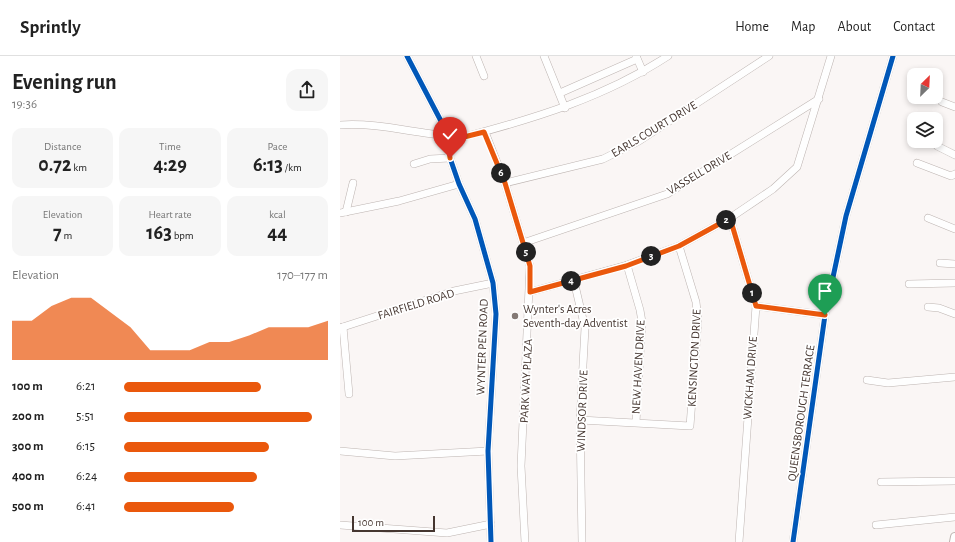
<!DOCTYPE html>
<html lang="en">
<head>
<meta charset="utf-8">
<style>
	:root { --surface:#fff; --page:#f6f6f6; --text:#222; --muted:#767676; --line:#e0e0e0; --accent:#ea580c }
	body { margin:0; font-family:"Alegreya Sans",sans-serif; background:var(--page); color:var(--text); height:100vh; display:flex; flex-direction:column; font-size:15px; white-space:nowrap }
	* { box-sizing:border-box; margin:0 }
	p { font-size:13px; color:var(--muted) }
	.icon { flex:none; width:22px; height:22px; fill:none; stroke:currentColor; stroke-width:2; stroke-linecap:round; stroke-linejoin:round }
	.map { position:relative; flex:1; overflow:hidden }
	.side { display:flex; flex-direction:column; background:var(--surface); width:340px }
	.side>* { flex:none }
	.needle { width:26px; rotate:24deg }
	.fabs { position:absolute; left:567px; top:12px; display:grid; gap:8px }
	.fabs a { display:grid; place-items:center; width:36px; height:36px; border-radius:8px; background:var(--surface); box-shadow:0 2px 6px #0003; font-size:20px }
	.scale { position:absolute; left:12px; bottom:10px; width:83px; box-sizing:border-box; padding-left:4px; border:2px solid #453630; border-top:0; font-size:11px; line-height:14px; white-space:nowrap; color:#453630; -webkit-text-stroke:3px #fff; paint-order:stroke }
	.pin { position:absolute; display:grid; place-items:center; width:34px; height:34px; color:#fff; margin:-41px -17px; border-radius:50% 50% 50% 0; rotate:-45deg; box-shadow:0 0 4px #0007 }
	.pin .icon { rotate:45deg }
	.km { position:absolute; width:20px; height:20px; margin:-10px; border-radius:50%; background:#222; color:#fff; font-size:11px; line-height:20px; text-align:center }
	.round { display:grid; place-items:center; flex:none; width:42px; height:42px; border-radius:12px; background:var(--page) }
	.headline { display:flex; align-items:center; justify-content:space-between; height:68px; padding:0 12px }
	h1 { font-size:22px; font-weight:700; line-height:30px }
	.stats { display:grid; grid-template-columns:repeat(3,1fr); gap:6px; height:68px; padding:4px 12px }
	.stats div { display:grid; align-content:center; border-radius:10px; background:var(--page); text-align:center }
	.stats b { font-size:20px; font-weight:700 }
	.stats small { font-size:11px; font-weight:400 }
	.stats p { font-size:11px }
	.chart { height:112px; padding:8px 12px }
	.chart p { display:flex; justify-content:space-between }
	.chart svg { width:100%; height:72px; margin-top:4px; fill:var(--accent); opacity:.7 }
	ul { padding:0 12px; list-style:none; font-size:13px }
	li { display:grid; grid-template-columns:64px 48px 1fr; align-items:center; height:30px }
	li i { height:10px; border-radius:5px; background:var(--accent) }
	header { display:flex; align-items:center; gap:24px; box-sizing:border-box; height:56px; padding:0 20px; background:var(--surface); border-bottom:1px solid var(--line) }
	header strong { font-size:19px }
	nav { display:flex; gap:22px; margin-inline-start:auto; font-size:14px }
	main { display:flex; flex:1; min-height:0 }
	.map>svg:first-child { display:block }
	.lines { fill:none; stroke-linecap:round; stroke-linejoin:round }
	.minor-casing { stroke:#bdb4b1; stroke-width:8 }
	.major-casing { stroke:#bdb4b1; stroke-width:10 }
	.minor { stroke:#fefefe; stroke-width:7 }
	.major { stroke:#fefefe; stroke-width:8 }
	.cycleway-casing { stroke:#fff; stroke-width:8 }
	.cycleway { stroke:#0057b8; stroke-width:5 }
	.route-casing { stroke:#fff; stroke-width:8 }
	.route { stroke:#ea580c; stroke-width:5 }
	.poi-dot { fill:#847975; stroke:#fff; stroke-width:1.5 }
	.labels { text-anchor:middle; stroke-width:3.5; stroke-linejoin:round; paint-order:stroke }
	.street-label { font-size:12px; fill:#453630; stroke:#fff }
	.poi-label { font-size:12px; fill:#453630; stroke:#fff; text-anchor:start }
</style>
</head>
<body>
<header>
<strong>Sprintly</strong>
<nav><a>Home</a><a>Map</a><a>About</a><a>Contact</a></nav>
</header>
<main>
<section class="side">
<div class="headline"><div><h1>Evening run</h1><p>19:36</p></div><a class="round"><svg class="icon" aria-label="share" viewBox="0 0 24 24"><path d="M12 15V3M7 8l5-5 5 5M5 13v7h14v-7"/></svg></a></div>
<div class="stats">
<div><p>Distance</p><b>0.72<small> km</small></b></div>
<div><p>Time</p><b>4:29</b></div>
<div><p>Pace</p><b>6:13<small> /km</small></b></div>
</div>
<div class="stats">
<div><p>Elevation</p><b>7<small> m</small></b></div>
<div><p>Heart rate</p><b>163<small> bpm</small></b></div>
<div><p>kcal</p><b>44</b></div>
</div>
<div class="chart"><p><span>Elevation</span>170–177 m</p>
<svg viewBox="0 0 160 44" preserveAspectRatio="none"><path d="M0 44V20L10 20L20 11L30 6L40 6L50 15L60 24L70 38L80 38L90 38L100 33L110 33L120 29L130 24L140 24L150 24L160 20V44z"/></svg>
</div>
<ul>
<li><b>100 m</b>6:21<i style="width:67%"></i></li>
<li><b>200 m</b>5:51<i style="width:92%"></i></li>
<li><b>300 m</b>6:15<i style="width:71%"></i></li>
<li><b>400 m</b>6:24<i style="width:65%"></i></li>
<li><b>500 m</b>6:41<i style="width:54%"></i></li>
</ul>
</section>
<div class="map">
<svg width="615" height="486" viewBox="0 0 615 486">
	<rect width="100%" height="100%" fill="#faf6f5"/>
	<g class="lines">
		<defs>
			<g id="minor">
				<polyline points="67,0 102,67 107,80 110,102 119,128 135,163 153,227 156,258 148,395 151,486"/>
				<polyline points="136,0 144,20"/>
				<polyline points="204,0 225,52"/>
				<polyline points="296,0 303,16"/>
				<polyline points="220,37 297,3"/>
				<polyline points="602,46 615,51"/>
				<path d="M0,69C42,66 82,80 124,81C196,62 265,41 328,0"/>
				<polyline points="145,76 165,127 190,210 181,410 185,486"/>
				<polyline points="594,85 597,90 615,99"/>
				<polyline points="577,107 611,120 615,118"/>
				<polyline points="74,108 90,103 110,102"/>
				<polyline points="165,127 263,103 299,85 429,0"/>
				<polyline points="6,156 13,127"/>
				<polyline points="0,157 59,145 119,128"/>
				<polyline points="390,162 416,250 399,486"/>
				<polyline points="588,162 615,173"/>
				<polyline points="183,187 327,138 479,43"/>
				<polyline points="600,207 615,208"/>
				<polyline points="287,209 300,254 302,266 296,366"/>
				<polyline points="234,225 245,272 240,364 242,486"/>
				<polyline points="569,228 615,227"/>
				<polyline points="190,236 287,209 339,190 390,162 433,133 457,111 491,0"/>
				<polyline points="416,250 485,259"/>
				<polyline points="588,251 599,252 615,258"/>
				<polyline points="3,271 9,338"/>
				<polyline points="0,272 114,235 153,227"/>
				<polyline points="527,324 548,327 615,321"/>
				<polyline points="240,364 350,370 358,264 356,246 339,190"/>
				<polyline points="0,395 55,400 148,395"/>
				<polyline points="541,426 615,425"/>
				<polyline points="0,469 107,477 151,468"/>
				<polyline points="536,469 615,461"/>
				<polyline points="453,486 485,259 506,160 553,0"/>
			</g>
			<polyline id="major" points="614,486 615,481"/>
		</defs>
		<!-- minor casing -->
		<use href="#minor" class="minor-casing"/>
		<!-- major casing -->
		<use href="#major" class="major-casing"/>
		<!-- minor -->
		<use href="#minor" class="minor"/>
		<!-- major -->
		<use href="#major" class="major"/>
		<defs>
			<g id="cycleway">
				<polyline points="67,0 102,67 107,80 110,102 119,128 135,163 153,227 156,258 148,395 151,486"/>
				<polyline points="453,486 485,259 506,160 553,0"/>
			</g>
		</defs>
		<!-- cycleway casing -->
		<use href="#cycleway" class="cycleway-casing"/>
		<!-- cycleway -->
		<use href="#cycleway" class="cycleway"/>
	</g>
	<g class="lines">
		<defs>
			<polyline id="route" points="110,102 107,80 124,81 144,76 165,127 190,210 190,236 286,210 339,190 390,162 416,250 485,259"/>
		</defs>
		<!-- route casing -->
		<use href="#route" class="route-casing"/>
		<!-- route -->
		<use href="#route" class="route"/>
	</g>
	<!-- markers -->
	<circle class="poi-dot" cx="175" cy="260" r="4"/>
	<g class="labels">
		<!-- street labels -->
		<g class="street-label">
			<text transform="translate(314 73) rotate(-31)" y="4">EARLS COURT DRIVE</text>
			<text transform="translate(359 117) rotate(-31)" y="4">VASSELL DRIVE</text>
			<text transform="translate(76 248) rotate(-17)" y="4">FAIRFIELD ROAD</text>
			<text transform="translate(142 291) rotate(-88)" y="4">WYNTER PEN ROAD</text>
			<text transform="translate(354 302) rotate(-87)" y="4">KENSINGTON DRIVE</text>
			<text transform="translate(298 311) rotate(-87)" y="4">NEW HAVEN DRIVE</text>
			<text transform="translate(410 322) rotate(-86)" y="4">WICKHAM DRIVE</text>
			<text transform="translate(186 325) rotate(-87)" y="4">PARK WAY PLAZA</text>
			<text transform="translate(242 355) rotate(-88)" y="4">WINDSOR DRIVE</text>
			<text transform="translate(461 357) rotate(-82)" y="4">QUEENSBOROUGH TERRACE</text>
		</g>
		<!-- poi labels -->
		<g class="poi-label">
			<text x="183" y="257">Wynter's Acres<tspan x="183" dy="14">Seventh-day Adventist</tspan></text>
		</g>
	</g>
</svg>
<div class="fabs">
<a><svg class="needle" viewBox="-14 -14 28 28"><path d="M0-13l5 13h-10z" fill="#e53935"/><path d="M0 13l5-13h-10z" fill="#767676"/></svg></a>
<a><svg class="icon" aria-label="layers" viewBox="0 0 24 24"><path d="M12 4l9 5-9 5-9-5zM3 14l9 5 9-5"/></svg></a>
</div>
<div class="scale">100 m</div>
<div class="pin" style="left:485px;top:259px;background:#1e9e55"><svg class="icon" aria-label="arrive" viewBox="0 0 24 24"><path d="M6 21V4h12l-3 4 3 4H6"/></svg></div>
<div class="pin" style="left:110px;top:102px;background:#d93025"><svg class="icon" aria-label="check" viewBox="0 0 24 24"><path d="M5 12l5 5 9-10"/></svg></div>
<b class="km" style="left:412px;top:237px">1</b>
<b class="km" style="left:386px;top:164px">2</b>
<b class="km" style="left:311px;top:200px">3</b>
<b class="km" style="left:231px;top:225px">4</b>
<b class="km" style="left:186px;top:196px">5</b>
<b class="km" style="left:161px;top:117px">6</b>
</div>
</main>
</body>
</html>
